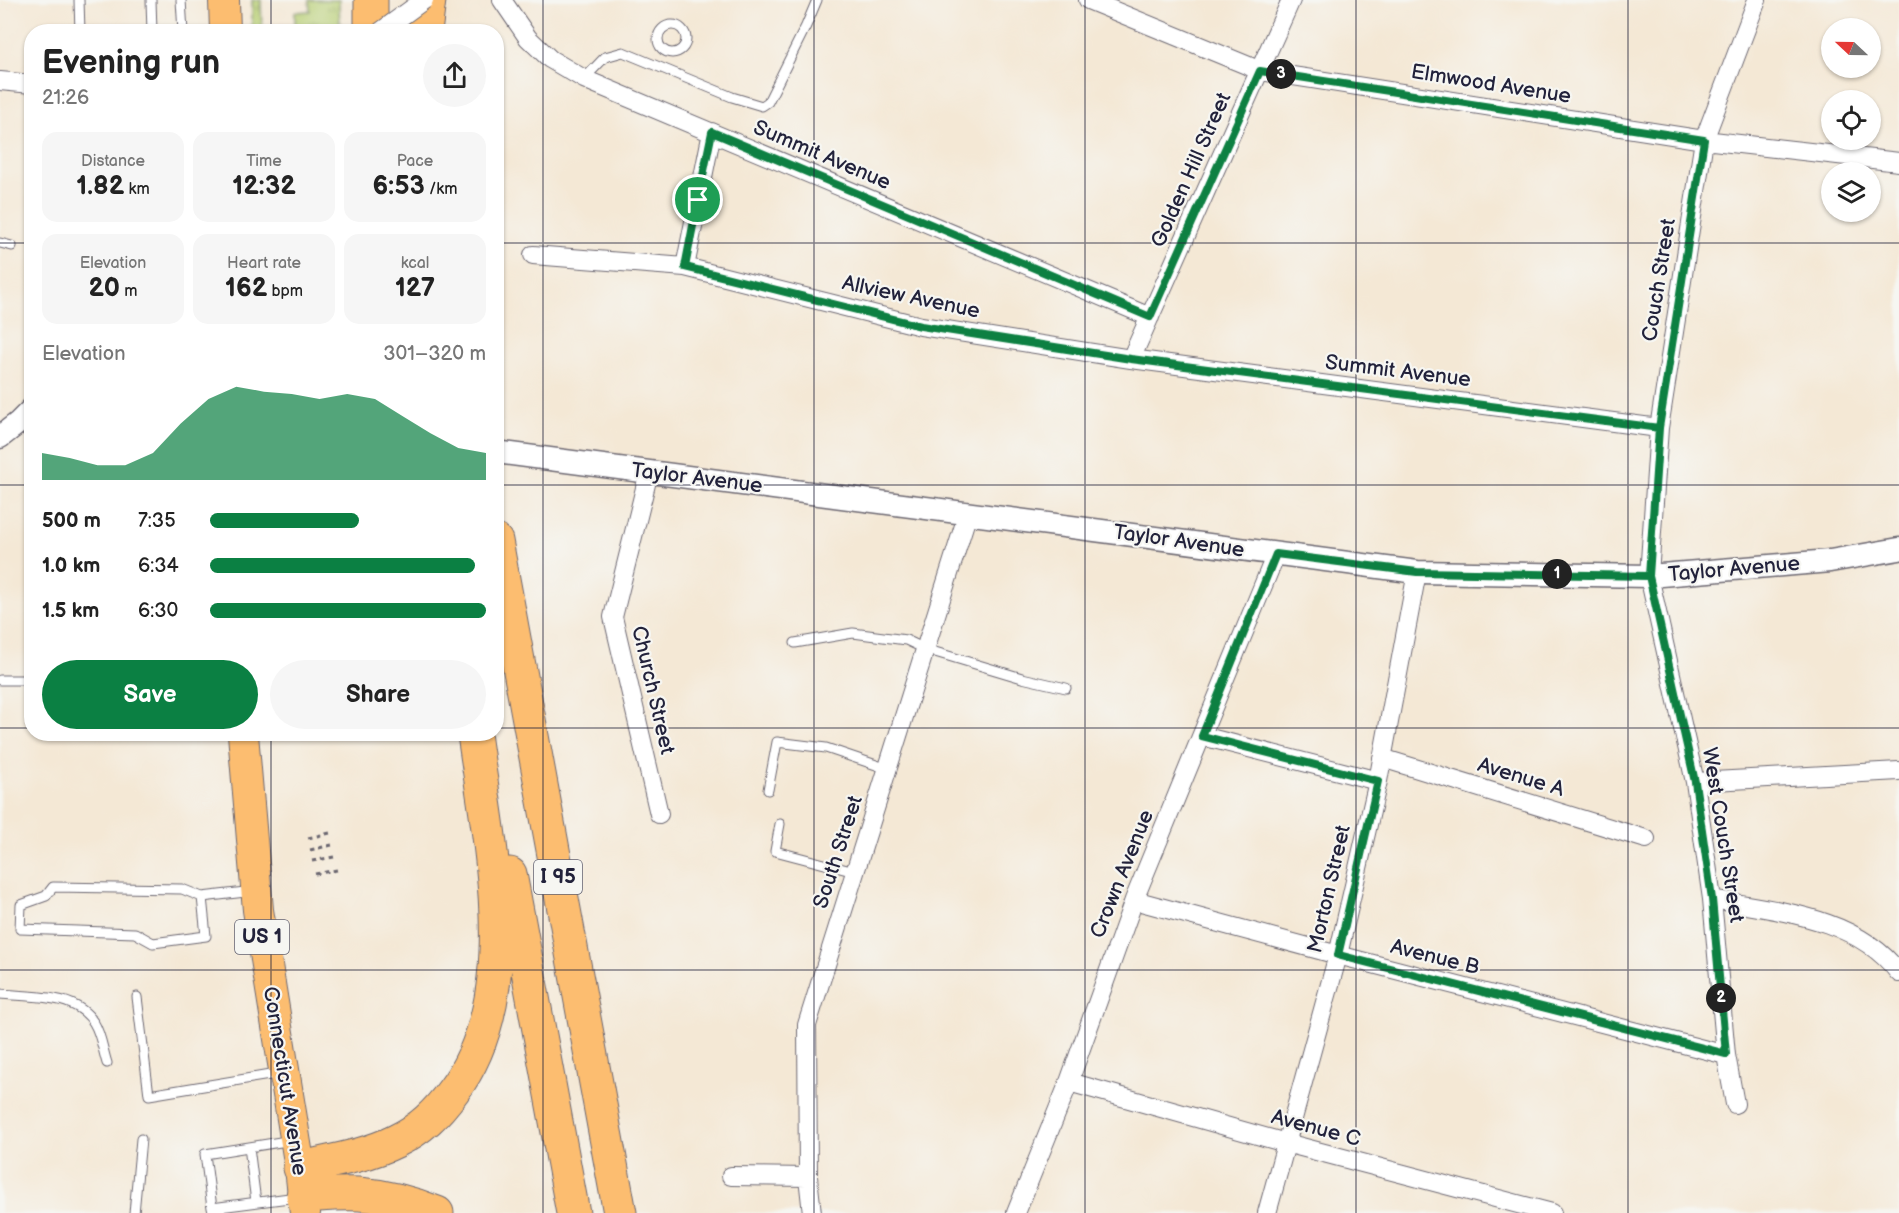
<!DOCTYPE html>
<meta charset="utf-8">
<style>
body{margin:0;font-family:"Balsamiq Sans",sans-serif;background:#f6f6f6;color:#222;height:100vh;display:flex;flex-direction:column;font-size:22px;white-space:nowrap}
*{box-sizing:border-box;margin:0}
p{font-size:20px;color:#767676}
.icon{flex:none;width:33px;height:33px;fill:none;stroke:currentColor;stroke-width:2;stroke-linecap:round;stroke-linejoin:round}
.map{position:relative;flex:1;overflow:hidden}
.details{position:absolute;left:24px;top:24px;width:480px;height:717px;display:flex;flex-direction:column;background:#fff;border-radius:24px;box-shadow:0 2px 4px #0004}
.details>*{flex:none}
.needle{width:39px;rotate:292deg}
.controls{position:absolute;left:1821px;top:18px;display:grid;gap:12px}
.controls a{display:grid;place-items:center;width:60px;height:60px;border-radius:50%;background:#fff;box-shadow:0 2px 4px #0004;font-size:30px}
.pin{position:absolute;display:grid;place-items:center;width:51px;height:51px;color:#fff;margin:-26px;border:3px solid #fff;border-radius:50%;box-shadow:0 2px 6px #0007}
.km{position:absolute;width:30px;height:30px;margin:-15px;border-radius:50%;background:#222;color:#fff;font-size:16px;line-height:30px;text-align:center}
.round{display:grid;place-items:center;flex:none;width:63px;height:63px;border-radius:32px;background:#f6f6f6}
.overview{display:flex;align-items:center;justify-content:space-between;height:102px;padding:0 18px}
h1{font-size:33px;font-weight:800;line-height:45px}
.metrics{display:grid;grid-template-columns:repeat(3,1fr);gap:9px;height:102px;padding:6px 18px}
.metrics div{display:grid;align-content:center;border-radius:15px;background:#f6f6f6;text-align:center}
.metrics b{font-size:26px;font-weight:800}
.metrics small{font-size:16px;font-weight:400}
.metrics p{font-size:16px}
.chart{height:168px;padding:12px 18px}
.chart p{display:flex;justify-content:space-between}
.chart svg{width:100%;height:108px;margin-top:6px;fill:#0b8043;opacity:.7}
.primary-button{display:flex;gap:12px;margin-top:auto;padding:12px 18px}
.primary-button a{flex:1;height:69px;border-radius:36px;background:#0b8043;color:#fff;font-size:24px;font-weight:800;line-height:69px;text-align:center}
.primary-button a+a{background:#f6f6f6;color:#222}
ul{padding:0 18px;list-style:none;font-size:20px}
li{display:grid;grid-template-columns:96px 72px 1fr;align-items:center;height:45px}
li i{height:15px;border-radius:8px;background:#0b8043}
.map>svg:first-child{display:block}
.grass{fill:url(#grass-tufts);stroke:#6c7857;stroke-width:1.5}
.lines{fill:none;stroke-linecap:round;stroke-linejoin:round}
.service-casing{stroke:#6c6771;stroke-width:11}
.minor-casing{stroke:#6c6771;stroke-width:20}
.tertiary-casing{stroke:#6c6771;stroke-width:25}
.primary-casing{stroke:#6c6771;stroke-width:32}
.motorway-casing{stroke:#6c6771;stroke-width:35}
.path{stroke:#6c6771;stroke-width:3;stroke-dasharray:4.5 4.5;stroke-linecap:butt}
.service{stroke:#fff;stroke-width:9}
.minor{stroke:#fff;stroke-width:18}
.tertiary{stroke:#fff;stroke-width:22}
.primary{stroke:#fcbd6f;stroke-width:30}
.motorway{stroke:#fcbd6f;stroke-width:33}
.minor-bridge-casing{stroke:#6c6771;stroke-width:20;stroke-linecap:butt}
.minor-bridge{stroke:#fff;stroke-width:18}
.route-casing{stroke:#fff;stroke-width:12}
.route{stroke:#0b8043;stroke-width:8}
.grid{fill:none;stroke:#22223b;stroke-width:1.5;stroke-opacity:0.55}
.labels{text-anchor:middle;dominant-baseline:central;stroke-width:4.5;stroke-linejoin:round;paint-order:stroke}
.shield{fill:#f6f6f2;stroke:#626272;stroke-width:1.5}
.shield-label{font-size:20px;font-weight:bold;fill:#22223b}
.street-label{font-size:21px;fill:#22223b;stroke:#f6f6f2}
</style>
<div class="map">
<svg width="1899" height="1213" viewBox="0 0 1899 1213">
<defs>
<pattern id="grass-tufts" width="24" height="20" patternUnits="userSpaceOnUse" patternTransform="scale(1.5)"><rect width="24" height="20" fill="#b7ce73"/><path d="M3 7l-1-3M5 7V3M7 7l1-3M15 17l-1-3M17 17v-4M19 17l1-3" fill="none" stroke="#9db164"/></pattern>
</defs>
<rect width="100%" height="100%" fill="#f6f6f2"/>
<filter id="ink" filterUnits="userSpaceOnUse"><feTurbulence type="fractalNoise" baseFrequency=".0167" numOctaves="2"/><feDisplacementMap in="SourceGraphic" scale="12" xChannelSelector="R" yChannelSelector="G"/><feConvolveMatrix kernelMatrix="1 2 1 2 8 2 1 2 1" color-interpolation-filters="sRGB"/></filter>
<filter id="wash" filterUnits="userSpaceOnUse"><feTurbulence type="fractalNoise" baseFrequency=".008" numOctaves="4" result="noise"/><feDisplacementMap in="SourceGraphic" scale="24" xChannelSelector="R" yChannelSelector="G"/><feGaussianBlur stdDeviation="1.35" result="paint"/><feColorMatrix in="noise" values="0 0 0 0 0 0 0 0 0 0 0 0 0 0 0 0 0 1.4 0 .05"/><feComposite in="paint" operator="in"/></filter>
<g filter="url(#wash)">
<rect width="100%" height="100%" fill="#f4e8d5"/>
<!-- grass -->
<path class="grass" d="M252,0h9l1,31h33v-19l15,-1 -1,-11h30l1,31h-88z"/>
</g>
<g filter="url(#ink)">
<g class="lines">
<!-- service casing -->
<g class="service-casing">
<path id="service" d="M79,0l1,32
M151,0l1,32
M181,0l2,32
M658 39a14 14 0 1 1 28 0a14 14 0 1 1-28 0Z
M584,79l21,-22 18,-5 109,45 30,9 6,-4 38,-76 11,-26
M0,243l12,3
M795,643l58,-10 53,7 19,9 97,29 44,10
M0,680h32
M768,790l9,-48 49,6 62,21
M780,824l-5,27 80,21
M202,897l4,39 -53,7 -18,-10 -115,-4 1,-24 25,-9 7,-9 129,2 20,8 52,-6
M0,994c31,3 76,-1 94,29 7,11 9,28 13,40
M137,997l12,98 133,-22
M293,1140l-88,14 7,54 85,-11
M249,1147l7,55
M134,1213l7,-74"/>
</g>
<!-- minor casing -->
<g class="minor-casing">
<path id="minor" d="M502,0l26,38 22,21 34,20 566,238
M1088,0l173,71 443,69 195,22
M0,81l32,3
M533,255l152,12 236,59 210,33 528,69
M685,267l27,-135
M1131,359l160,-359
M649,472l-36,145 46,197
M1202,736l176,45
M1382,758l264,81
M1695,782l204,-11
M1712,899c64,12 144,17 187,74
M1134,900l204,55 388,100
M1069,1082l217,61 266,70
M1735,1104l-9,-49 -14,-156 -17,-117 -46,-206 10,-148 45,-288 53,-140
M731,1176l77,1
M812,1213l-4,-36 -1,-152 161,-512
M1016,1213l53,-131 65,-182 142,-346
M1267,1213l71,-258 40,-174 39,-209"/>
</g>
<!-- tertiary casing -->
<g class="tertiary-casing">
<path id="tertiary" d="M0,437l18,-14 14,-14
M496,452l921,120 232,4 181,-15 69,-12"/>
</g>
<!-- primary casing -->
<g class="primary-casing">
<path id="primary" d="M224,0l1,32
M243,734l15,176 42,258 5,45"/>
</g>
<!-- motorway casing -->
<g class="motorway-casing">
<path id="motorway" d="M371,0v32
M425,32l4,-32
M496,541l124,672
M510,874l63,339
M300,1168c32,-7 66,-12 96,-27 25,-12 41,-28 57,-50 72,-95 36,-248 21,-357
M303,1196c18,-1 38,-3 56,-2 27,2 53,9 78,19"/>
</g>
<!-- path -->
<path class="path" d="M308,838l22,-5
M310,850l22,-5
M312,861l22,-4
M315,874l22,-4"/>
<!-- service -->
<use href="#service" class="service"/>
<!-- minor -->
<use href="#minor" class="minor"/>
<!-- tertiary -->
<use href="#tertiary" class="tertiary"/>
<!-- primary -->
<use href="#primary" class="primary"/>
<!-- motorway -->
<use href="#motorway" class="motorway"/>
<!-- minor-bridge casing -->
<g class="minor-bridge-casing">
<path id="minor-bridge" d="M380,32l44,-32"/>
</g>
<!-- minor-bridge -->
<use href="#minor-bridge" class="minor-bridge"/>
</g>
</g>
<g class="lines" filter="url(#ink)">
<!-- route casing -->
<g class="route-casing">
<path id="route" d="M698,200l-13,67 236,59 210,33 528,69 -10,148 -232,-4 -141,-18 -74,182 176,45 -40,174 388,99 -14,-155 -17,-117 -46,-206 10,-148 45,-288 -444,-69 -110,246 -438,-185 -14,68"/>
</g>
<!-- route -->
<use href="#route" class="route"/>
</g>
<!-- grid -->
<path class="grid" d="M271,0v32M543,0v1213M814,0v1213M1085,0v1213M1356,0v1213M1628,0v1213M0,243h32M496,243h1403M0,485h32M496,485h1403M0,728h32M496,728h1403M271,734v479M0,970h1899"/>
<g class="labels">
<!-- shield labels -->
<g class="shield">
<rect x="534" y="860" width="48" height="34" rx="4.5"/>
<rect x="235" y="920" width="54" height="34" rx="4.5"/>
</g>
<g class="shield-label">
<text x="558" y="877">I 95</text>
<text x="262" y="937">US 1</text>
</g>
<!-- street labels -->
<g class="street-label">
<text transform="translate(1491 84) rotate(9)">Elmwood Avenue</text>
<text transform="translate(822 155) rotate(23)">Summit Avenue</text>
<text transform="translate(1191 170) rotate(-66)">Golden Hill Street</text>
<text transform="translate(1659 280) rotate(-81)">Couch Street</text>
<text transform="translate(911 297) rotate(12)">Allview Avenue</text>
<text transform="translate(1398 371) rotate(7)">Summit Avenue</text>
<text transform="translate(697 478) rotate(7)">Taylor Avenue</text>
<text transform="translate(1179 541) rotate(8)">Taylor Avenue</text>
<text transform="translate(1734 569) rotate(-5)">Taylor Avenue</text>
<text transform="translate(653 690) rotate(77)">Church Street</text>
<text transform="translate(1521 777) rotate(17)">Avenue A</text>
<text transform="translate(1723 835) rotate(81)">West Couch Street</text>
<text transform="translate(838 852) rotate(-72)">South Street</text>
<text transform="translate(1122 874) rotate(-68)">Crown Avenue</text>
<text transform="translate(1329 889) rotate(-77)">Morton Street</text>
<text transform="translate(1435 957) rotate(14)">Avenue B</text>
<text transform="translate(285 1081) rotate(81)">Connecticut Avenue</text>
<text transform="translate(1316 1128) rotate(15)">Avenue C</text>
</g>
</g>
</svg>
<div class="controls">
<a><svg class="needle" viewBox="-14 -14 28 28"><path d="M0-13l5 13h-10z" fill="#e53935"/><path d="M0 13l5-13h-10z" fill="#767676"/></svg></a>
<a><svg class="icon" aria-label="locate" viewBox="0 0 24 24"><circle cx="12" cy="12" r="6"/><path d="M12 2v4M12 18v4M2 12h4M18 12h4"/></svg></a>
<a><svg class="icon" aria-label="layers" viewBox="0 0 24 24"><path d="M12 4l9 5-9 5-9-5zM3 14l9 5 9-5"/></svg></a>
</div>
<div class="pin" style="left:698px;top:200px;background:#1e9e55"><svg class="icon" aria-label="arrive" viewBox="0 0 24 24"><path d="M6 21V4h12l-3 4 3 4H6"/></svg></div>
<b class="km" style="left:1557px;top:574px">1</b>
<b class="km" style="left:1721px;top:998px">2</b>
<b class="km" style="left:1281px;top:74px">3</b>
<section class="details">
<div class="overview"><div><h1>Evening run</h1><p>21:26</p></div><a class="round"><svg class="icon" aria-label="share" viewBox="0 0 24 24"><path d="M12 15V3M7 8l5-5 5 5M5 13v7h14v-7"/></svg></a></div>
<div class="metrics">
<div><p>Distance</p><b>1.82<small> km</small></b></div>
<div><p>Time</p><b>12:32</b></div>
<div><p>Pace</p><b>6:53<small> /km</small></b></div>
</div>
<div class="metrics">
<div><p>Elevation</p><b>20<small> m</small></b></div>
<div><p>Heart rate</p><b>162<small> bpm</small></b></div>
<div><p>kcal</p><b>127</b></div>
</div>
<div class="chart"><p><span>Elevation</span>301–320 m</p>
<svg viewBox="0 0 160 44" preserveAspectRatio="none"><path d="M0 44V33L10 35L20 38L30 38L40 33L50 21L60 11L70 6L80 8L90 9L100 11L110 9L120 11L130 18L140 25L150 31L160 33V44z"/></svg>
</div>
<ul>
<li><b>500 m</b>7:35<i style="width:54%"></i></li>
<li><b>1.0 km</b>6:34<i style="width:96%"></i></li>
<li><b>1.5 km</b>6:30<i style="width:100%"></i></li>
</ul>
<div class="primary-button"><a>Save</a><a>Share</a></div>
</section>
</div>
